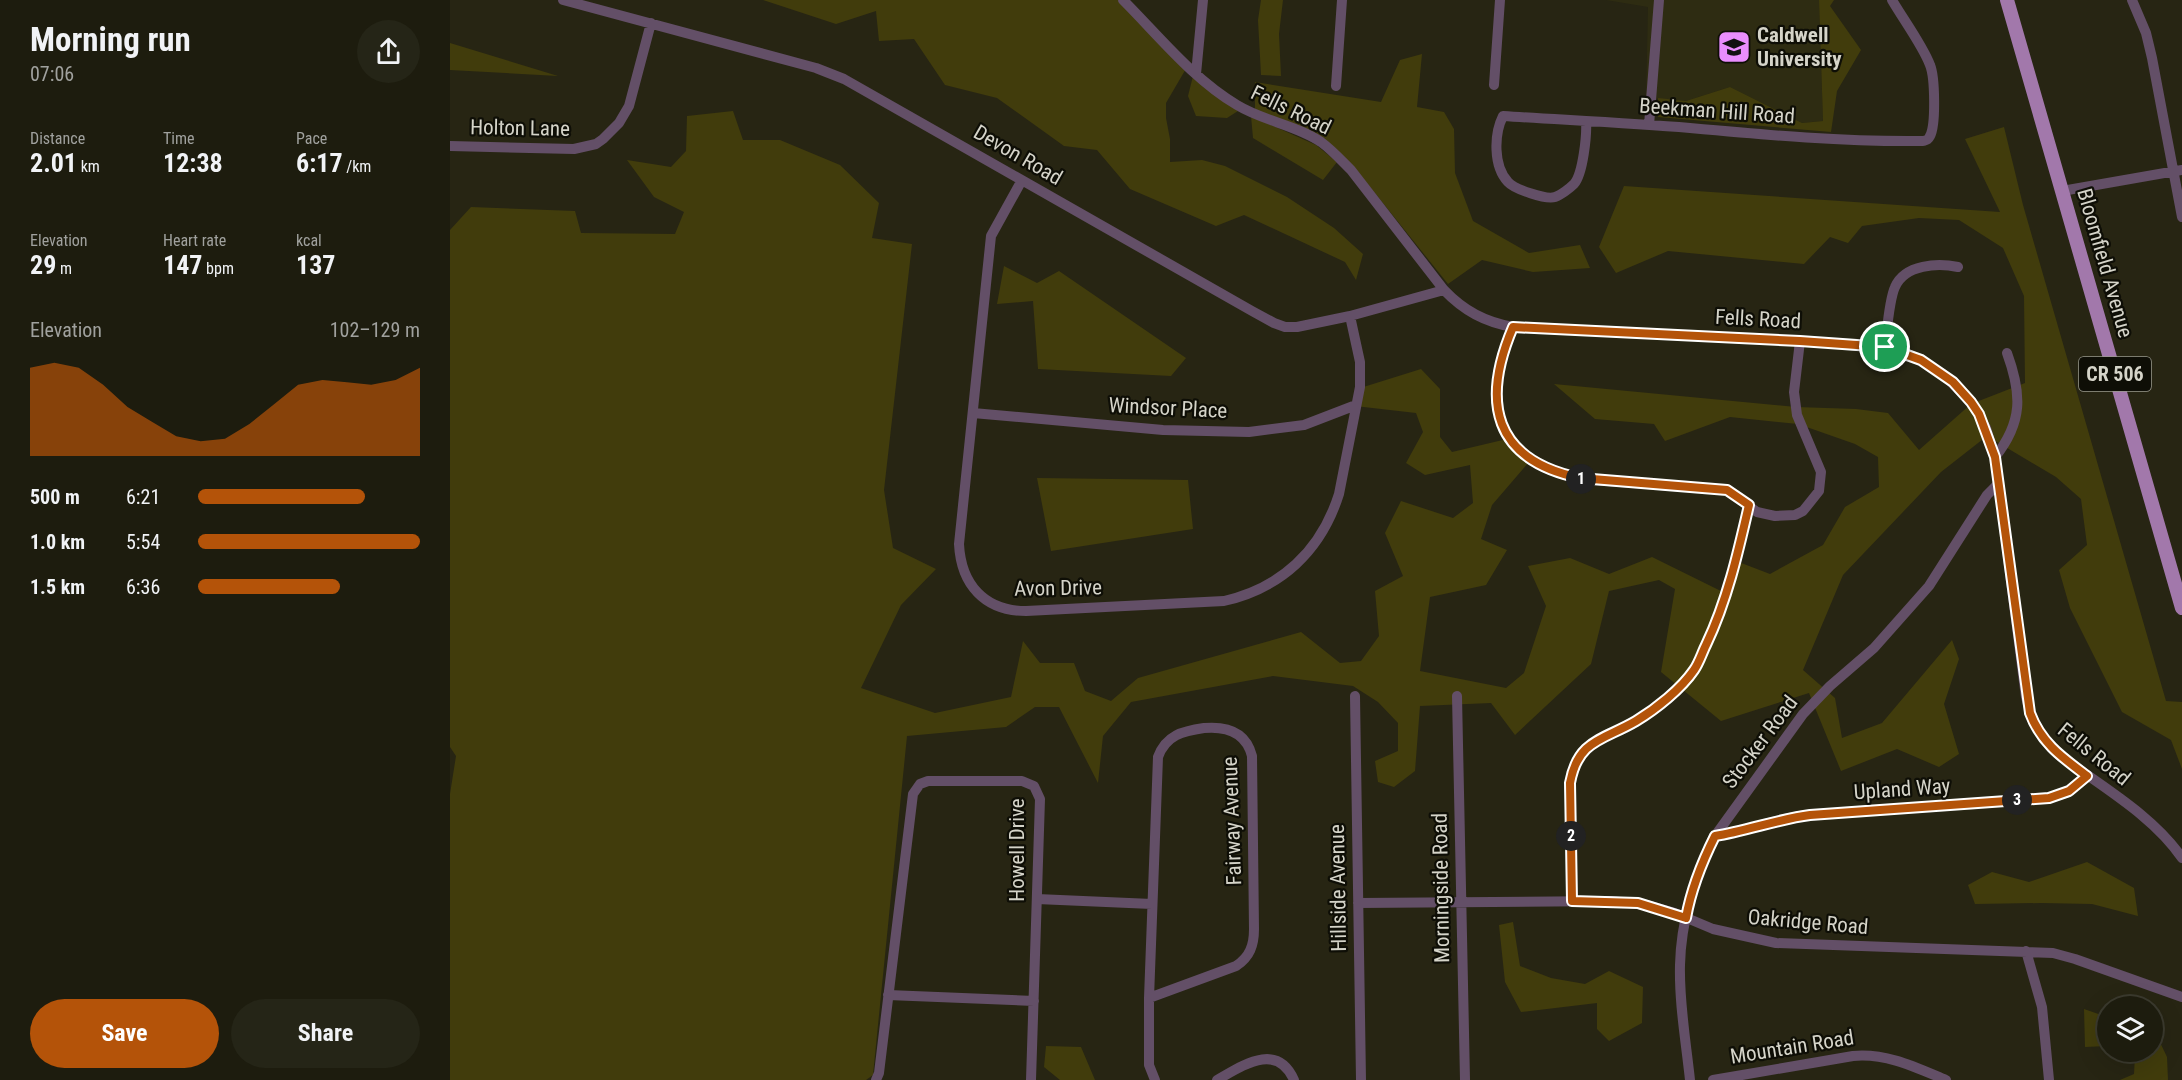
<!DOCTYPE html>
<meta charset="utf-8">
<style>
body{margin:0;font-family:"Roboto Condensed",sans-serif;background:#252517;color:#f1f3f6;height:100vh;display:flex;flex-direction:column;font-size:22px;white-space:nowrap}
*{box-sizing:border-box;margin:0}
p{font-size:20px;color:#a0a19e}
.icon{flex:none;width:33px;height:33px;fill:none;stroke:currentColor;stroke-width:2;stroke-linecap:round;stroke-linejoin:round}
.map{position:relative;flex:1;overflow:hidden}
.side{display:flex;flex-direction:column;background:#1d1c0e;width:450px}
.side>*{flex:none}
.fabs{position:absolute;left:1647px;top:996px;display:grid;gap:12px}
.fabs a{display:grid;place-items:center;width:66px;height:66px;border-radius:50%;background:#1d1c0e;box-shadow:0 6px 24px #0002,0 0 0 2px #3b3a2e;font-size:30px}
.pin{position:absolute;display:grid;place-items:center;width:51px;height:51px;color:#fff;margin:-26px;border:3px solid #fff;border-radius:50%;box-shadow:0 2px 6px #0007}
.km{position:absolute;width:30px;height:30px;margin:-15px;border-radius:50%;background:#222;color:#fff;font-size:16px;line-height:30px;text-align:center}
.round{display:grid;place-items:center;flex:none;width:63px;height:63px;border-radius:32px;background:#252517}
.head{display:flex;align-items:center;justify-content:space-between;height:102px;padding:0 30px}
h1{font-size:33px;font-weight:700;line-height:45px}
.figures{display:grid;grid-template-columns:repeat(3,1fr);gap:9px;height:102px;padding:6px 30px}
.figures div{display:grid;align-content:center}
.figures b{font-size:26px;font-weight:700}
.figures small{font-size:16px;font-weight:400}
.figures p{font-size:16px}
.chart{height:168px;padding:12px 30px}
.chart p{display:flex;justify-content:space-between}
.chart svg{width:100%;height:108px;margin-top:6px;fill:#b45309;opacity:.7}
.cta{display:flex;gap:12px;margin-top:auto;padding:12px 30px}
.cta a{flex:1;height:69px;border-radius:36px;background:#b45309;color:#fff;font-size:24px;font-weight:700;line-height:69px;text-align:center}
.cta a+a{background:#252517;color:#f1f3f6}
ul{padding:0 30px;list-style:none;font-size:20px}
li{display:grid;grid-template-columns:96px 72px 1fr;align-items:center;height:45px}
li i{height:15px;border-radius:8px;background:#b45309}
main{display:flex;flex:1;min-height:0}
.map>svg:first-child{display:block}
.built{fill:#2e2c12}
.green{fill:#413c0c}
.lines{fill:none;stroke-linecap:round;stroke-linejoin:round}
.minor{stroke:#634f67;stroke-width:10}
.major{stroke:#a278ab;stroke-width:14}
.route-casing{stroke:#fff;stroke-width:12}
.route{stroke:#b45309;stroke-width:8}
.labels{text-anchor:middle;dominant-baseline:central;stroke-width:4.5;stroke-linejoin:round;paint-order:stroke}
.shield{fill:#0e0e06;stroke:#99998e;stroke-width:1.5}
.shield-label{font-size:20px;font-weight:bold;fill:#d5d4c9}
.poi-label{font-size:21px;font-weight:bold;fill:#d5d4c9;stroke:#0e0e06;text-anchor:start}
.street-label{font-size:21px;fill:#d5d4c9;stroke:#0e0e06}
</style>
<main>
<section class="side">
<div class="head"><div><h1>Morning run</h1><p>07:06</p></div><a class="round"><svg class="icon" aria-label="share" viewBox="0 0 24 24"><path d="M12 15V3M7 8l5-5 5 5M5 13v7h14v-7"/></svg></a></div>
<div class="figures">
<div><p>Distance</p><b>2.01<small> km</small></b></div>
<div><p>Time</p><b>12:38</b></div>
<div><p>Pace</p><b>6:17<small> /km</small></b></div>
</div>
<div class="figures">
<div><p>Elevation</p><b>29<small> m</small></b></div>
<div><p>Heart rate</p><b>147<small> bpm</small></b></div>
<div><p>kcal</p><b>137</b></div>
</div>
<div class="chart"><p><span>Elevation</span>102–129 m</p>
<svg viewBox="0 0 160 44" preserveAspectRatio="none"><path d="M0 44V8L10 6L20 8L30 15L40 24L50 30L60 36L70 38L80 37L90 31L100 23L110 15L120 13L130 14L140 15L150 13L160 8V44z"/></svg>
</div>
<ul>
<li><b>500 m</b>6:21<i style="width:75%"></i></li>
<li><b>1.0 km</b>5:54<i style="width:100%"></i></li>
<li><b>1.5 km</b>6:36<i style="width:64%"></i></li>
</ul>
<div class="cta"><a>Save</a><a>Share</a></div>
</section>
<div class="map">
<svg width="1732" height="1080" viewBox="0 0 1732 1080">
<rect width="100%" height="100%" fill="#272513"/>
<!-- built -->
<path class="built" d="M1156,0h213l4,121 -21,2 -72,-36 -44,14 -40,-3 2,-91z"/>
<!-- green -->
<path class="green" d="M313,0h358l66,67 -21,36v15l4,21v23l32,-2 23,6 62,31 47,31 29,26 -7,26 -11,-18 -101,-47 -28,11 -86,-37 -33,-39 -33,-4 -67,-48 -52,-13 -31,-46 -35,2 -3,-30 -40,13z
M811,0h22l-4,34 2,42 -20,-1 -3,-55z
M1369,0h15l-4,6 31,44 -24,41 -6,41 -173,-15v-19l28,3 44,-14 72,36 21,-2z
M0,43l108,33 -108,-6z
M972,54l-5,53 27,5 10,17 1,44 18,48 56,32 51,-8 10,23 -57,4 -51,-12 -34,24 -94,-117 -34,-30 -65,-26v-29l126,20 19,-42z
M743,76l45,35 -11,7 -31,-2 -8,-20z
M283,111l10,29h37l60,25 39,38 -7,35 40,6 -28,246 9,58 43,21 -35,36 -40,83 74,25 76,-16 12,-56 17,22h34l11,28 26,10 27,-23 163,-46 39,31 21,-2 18,-25 -4,-45 28,-15 -18,-43 16,-32 52,17 20,-15 -3,-38 -45,10 -19,-12 17,-31 -7,-19 -61,-7 2,-17 64,-20 19,20v48l12,15 55,-13 22,23 -37,43 -11,34 26,11 -21,35 -56,12 -10,74 86,17 18,-15 22,-67 -18,-40 42,-8 39,16 43,-17 75,37 9,-33 34,13 53,-29 22,-38 34,-20 -1,-30 -23,-13 -57,-20 -68,-7 -65,24 -11,-17 -59,-5 -41,-35 242,23 60,2 32,4 31,37 52,-46 54,-21 -1,-87 -21,-48 -44,-28 -40,-2 -57,8 -14,17 -18,-6 -26,27 -136,-13 -52,22 -17,-26 25,-61 376,26 -35,-73 39,-12 19,78 143,496 16,1v67l-11,-29 -49,-28 -52,-104 -11,-38 28,-25 -6,-46 -25,-22 -69,-41 -46,36 -98,103 -40,95 32,28 7,40 40,-15 70,-83 7,19 -15,45 15,50 -20,13 -42,-18 -56,22 -32,-78 -88,28 -60,-49 14,-83 -16,-9 -50,11 -18,73 -76,71 -24,-32 -71,3 -5,65 -21,16 -16,-5 -3,-21 23,-10v-28l-20,-21 -25,-16 -80,-10 -142,26 -28,34 -5,47 -39,-76h-24l-29,20 -99,9 -34,339 -7,5h-416v-286l6,-38 -6,-9v-517l21,-23 104,4 6,22 94,1 9,-22 -30,-15 -27,-37 44,7 15,-16 1,-35z
M801,116l65,29 21,17 -14,18 -70,-42z
M554,266l33,17 22,-12 127,87 -15,18 -133,-7 -5,-68 -36,3z
M587,478l151,2 5,49 -142,22z
M1637,862l47,26 4,28 -46,-12 -50,-1 -67,1 -7,-19 24,-13 37,10z
M1063,922l7,44 31,12 34,6 24,-13 34,16 -1,36 -33,18 -12,-12v-26l-76,9 -16,-30 -6,-57z
M1634,1009l23,8v29l-22,1z
M1703,1033l3,1 11,23 1,23h-48l14,-6 1,-19 -3,-3h20z
M596,1046l35,1 14,33h-35l-16,-13z"/>
<g class="lines">
<!-- minor -->
<path class="minor" d="M113,0l253,68 28,11 408,232 22,12 11,4h12l53,-11 94,-26
M673,0c36,36 70,79 114,105 26,16 59,20 84,37 11,8 20,18 30,28l93,120c20,21 41,32 69,37l287,14 85,6 25,8 33,19 28,28 15,26 9,29 31,240c5,23 14,41 32,57 41,31 95,61 124,104
M1682,0l14,33 6,25 30,159
M746,74l7,-74
M1044,85l6,-85
M886,86l6,-86
M1136,121c1,14 -3,53 -12,63 -4,4 -13,11 -19,13 -9,3 -41,-8 -47,-15 -15,-16 -14,-48 -5,-66 62,4 124,7 187,12 77,7 155,14 233,13 4,-1 5,-1 7,-5 6,-11 5,-59 0,-71 -7,-19 -27,-46 -38,-65
M1199,125l10,-125
M0,146l124,3 22,-5 7,-5 16,-16 10,-17 22,-83
M572,180l-31,56 -32,308c2,40 25,67 67,67l198,-10c57,-13 97,-50 115,-107l21,-107v-25l-10,-46
M1612,191l120,-21
M1063,327c-32,75 -19,133 67,152l147,11 30,22 18,4 20,-1 8,-4 16,-20 2,-19 -24,-57 -3,-23 6,-51
M1435,347c2,-16 4,-47 10,-60 10,-23 43,-24 63,-20
M523,413l190,17 86,2 55,-7 52,-20
M1545,457c28,-35 27,-63 12,-104
M905,696l6,384
M1007,696l8,384
M1265,836c31,-5 60,-17 92,-21l242,-17 17,-5 21,-17
M587,899l115,5
M1122,901l-2,-118c8,-46 38,-44 70,-64 19,-12 41,-31 54,-49 5,-7 8,-17 12,-25 21,-44 32,-92 43,-140
M908,903l253,-2 36,4 28,8 38,16 63,14 277,10 22,6 107,38
M1576,951l16,56 7,73
M438,995l146,6
M699,998l87,-32c14,-9 18,-21 18,-37l-2,-173c-6,-24 -25,-30 -48,-28 -21,3 -38,7 -46,29l-9,241v67l6,15
M426,1080l3,-7 34,-279 7,-10 8,-3h94l12,5 6,13 -9,281
M767,1080c25,-14 60,-39 77,0
M1240,1080c-4,-38 -11,-77 -10,-115 1,-45 15,-89 35,-129l88,-122 27,-28 44,-38 55,-62 58,-91 12,-12
M1263,1080l140,-24c34,-3 62,11 93,24"/>
<!-- major -->
<path class="major" d="M1557,0l175,608"/>
</g>
<g class="lines">
<!-- route casing -->
<g class="route-casing">
<path id="route" d="M1063,327l287,14 85,6 36,13 32,22 18,20 8,12 16,43 35,256c11,30 33,45 57,63l-18,15 -20,7 -239,17c-32,4 -63,16 -95,21 -13,26 -24,54 -29,82l-48,-15 -66,-2 -2,-118c8,-44 34,-43 66,-62 20,-12 45,-32 58,-51 5,-7 8,-17 12,-25 21,-44 32,-92 43,-140l-22,-15 -147,-12c-87,-18 -99,-76 -67,-151z"/>
</g>
<!-- route -->
<use href="#route" class="route"/>
</g>
<!-- icons -->
<defs>
<g id="university-square" transform="scale(1.725)"><rect x="-9" y="-9" width="18" height="18" rx="4" fill="#e98dfd" stroke="#0e0e06"/><path d="M0-5L7-2L0 1L-7-2ZM-4 1L0 2.5L4 1V4Q0 6-4 4Z" fill="#111"/></g>
</defs>
<g fill-rule="evenodd">
<use href="#university-square" x="1284" y="47"/>
</g>
<g class="labels">
<!-- shield labels -->
<rect class="shield" x="1629" y="357" width="72" height="34" rx="4.5"/>
<g class="shield-label">
<text x="1665" y="374">CR 506</text>
</g>
<!-- poi labels -->
<g class="poi-label">
<text x="1307" y="35">Caldwell<tspan x="1307" dy="24">University</tspan></text>
</g>
<!-- street labels -->
<g class="street-label">
<text transform="translate(841 110) rotate(26)">Fells Road</text>
<text transform="translate(1267 111) rotate(4)">Beekman Hill Road</text>
<text transform="translate(70 128) rotate(1)">Holton Lane</text>
<text transform="translate(568 155) rotate(30)">Devon Road</text>
<text transform="translate(1655 263) rotate(74)">Bloomfield Avenue</text>
<text transform="translate(1308 319) rotate(3)">Fells Road</text>
<text transform="translate(718 408) rotate(3)">Windsor Place</text>
<text transform="translate(608 588) rotate(-1)">Avon Drive</text>
<text transform="translate(1310 742) rotate(-53)">Stocker Road</text>
<text transform="translate(1644 754) rotate(39)">Fells Road</text>
<text transform="translate(1452 789) rotate(-4)">Upland Way</text>
<text transform="translate(782 821) rotate(-92)">Fairway Avenue</text>
<text transform="translate(567 850) rotate(-90)">Howell Drive</text>
<text transform="translate(888 888) rotate(-91)">Hillside Avenue</text>
<text transform="translate(991 888) rotate(-91)">Morningside Road</text>
<text transform="translate(1358 922) rotate(5)">Oakridge Road</text>
<text transform="translate(1342 1047) rotate(-9)">Mountain Road</text>
</g>
</g>
</svg>
<div class="fabs">
<a><svg class="icon" aria-label="layers" viewBox="0 0 24 24"><path d="M12 4l9 5-9 5-9-5zM3 14l9 5 9-5"/></svg></a>
</div>
<div class="pin" style="left:1435px;top:347px;background:#1e9e55"><svg class="icon" aria-label="arrive" viewBox="0 0 24 24"><path d="M6 21V4h12l-3 4 3 4H6"/></svg></div>
<b class="km" style="left:1131px;top:479px">1</b>
<b class="km" style="left:1121px;top:836px">2</b>
<b class="km" style="left:1567px;top:800px">3</b>
</div>
</main>
